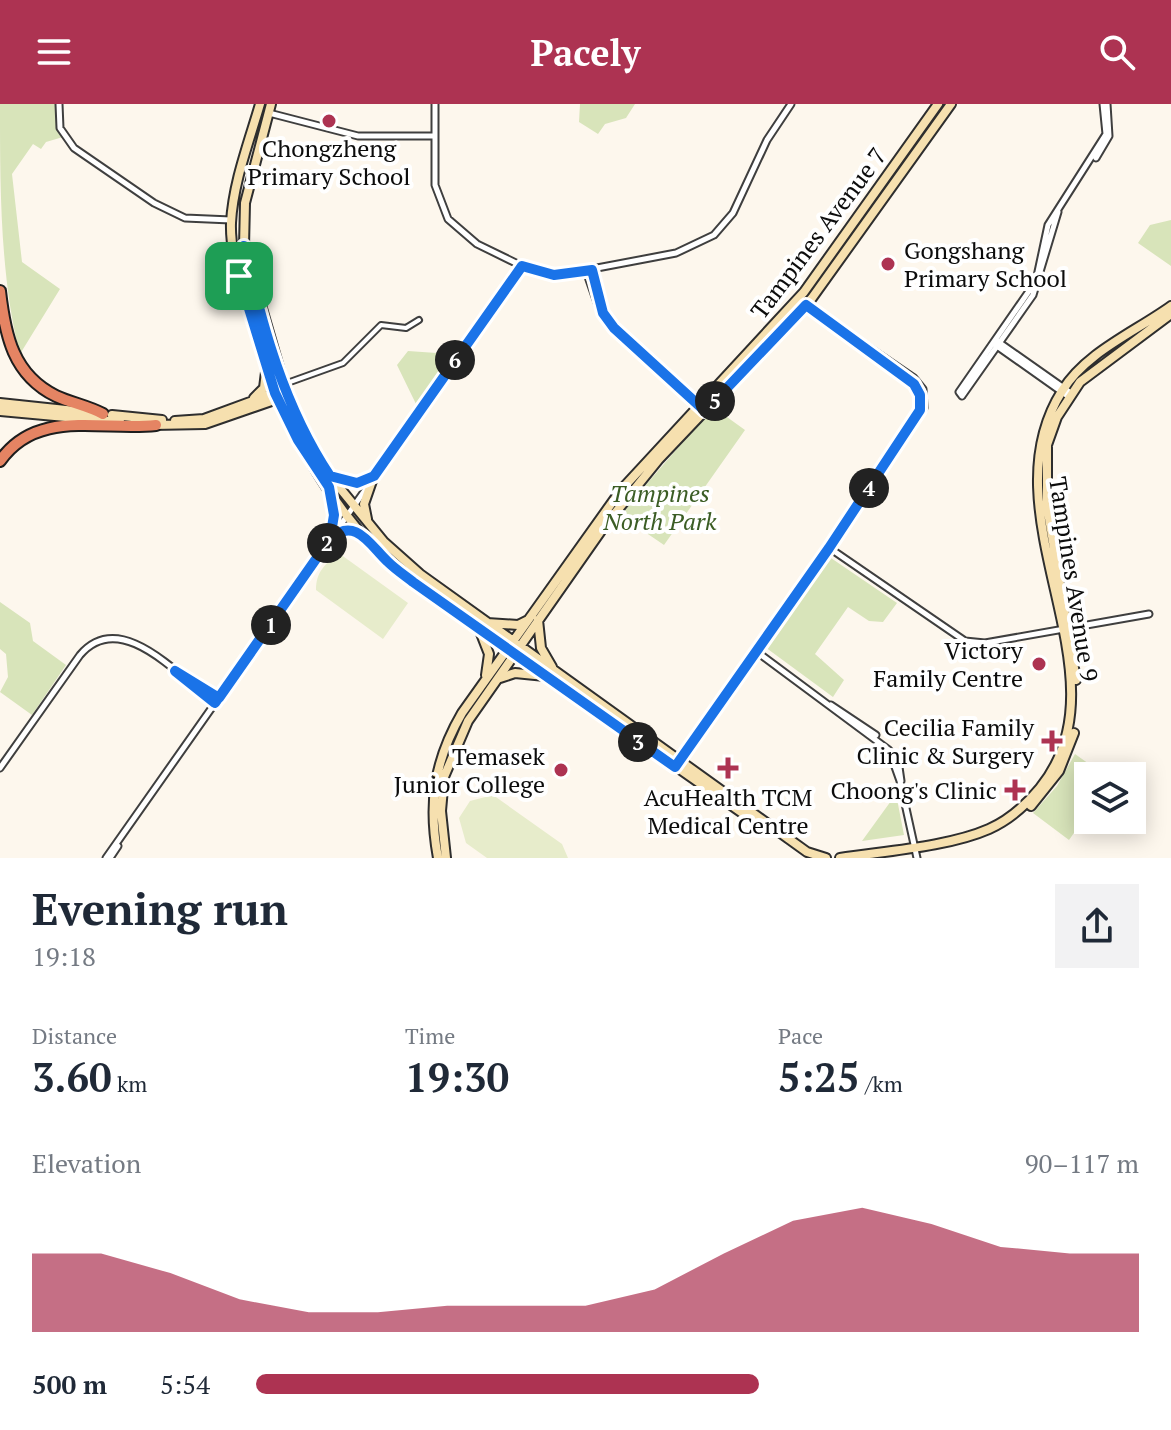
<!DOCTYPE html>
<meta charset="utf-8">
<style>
body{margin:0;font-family:"PT Serif",serif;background:#f2f2f3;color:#1f2937;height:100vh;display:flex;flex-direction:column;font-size:30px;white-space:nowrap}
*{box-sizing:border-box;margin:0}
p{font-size:26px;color:#747a83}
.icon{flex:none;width:44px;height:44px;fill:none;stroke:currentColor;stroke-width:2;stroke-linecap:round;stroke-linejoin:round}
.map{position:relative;height:754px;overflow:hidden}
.details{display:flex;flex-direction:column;background:#fff;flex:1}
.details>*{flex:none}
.fabs{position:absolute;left:1074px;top:658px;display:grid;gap:16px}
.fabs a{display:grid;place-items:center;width:72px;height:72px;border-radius:0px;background:#fff;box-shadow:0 4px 20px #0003;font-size:40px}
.pin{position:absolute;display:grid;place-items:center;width:68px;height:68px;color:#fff;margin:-34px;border-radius:16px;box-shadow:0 4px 12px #0006}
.km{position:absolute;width:40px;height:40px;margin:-20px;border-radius:50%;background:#222;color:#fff;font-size:22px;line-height:40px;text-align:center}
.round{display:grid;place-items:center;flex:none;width:84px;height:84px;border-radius:0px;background:#f2f2f3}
.summary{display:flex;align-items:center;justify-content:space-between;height:136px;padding:0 32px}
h1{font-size:44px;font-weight:700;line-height:60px}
.stats{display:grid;grid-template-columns:repeat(3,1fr);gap:12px;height:136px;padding:8px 32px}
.stats div{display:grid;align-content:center}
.stats b{font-size:40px;font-weight:700}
.stats small{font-size:22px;font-weight:400}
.stats p{font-size:22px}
.chart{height:224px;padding:16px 32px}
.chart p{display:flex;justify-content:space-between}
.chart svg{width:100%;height:144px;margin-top:8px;fill:#ad3352;opacity:.7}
ul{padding:0 32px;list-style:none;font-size:26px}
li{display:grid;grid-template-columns:128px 96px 1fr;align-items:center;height:60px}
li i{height:20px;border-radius:10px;background:#ad3352}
header{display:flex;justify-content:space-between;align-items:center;height:104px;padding:0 32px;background:#ad3352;color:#fff;font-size:36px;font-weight:700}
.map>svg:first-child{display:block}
.green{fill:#d8e4ba}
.pitch{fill:#e7eccb}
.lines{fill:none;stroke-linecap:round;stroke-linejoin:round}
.pedestrian-casing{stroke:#3f3f3f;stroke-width:8}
.minor-casing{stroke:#3f3f3f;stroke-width:9}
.secondary-casing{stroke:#2e2e2e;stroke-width:12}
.motorway-casing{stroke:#1d1d1d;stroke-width:14}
.pedestrian{stroke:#fff;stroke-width:4}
.minor{stroke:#fff;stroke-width:5}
.secondary{stroke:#f6e0af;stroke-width:8}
.motorway{stroke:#e58463;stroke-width:10}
.route-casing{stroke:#fff;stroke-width:16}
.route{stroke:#1a73e8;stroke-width:10}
.poi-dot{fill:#ad3352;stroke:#fff;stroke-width:3}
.labels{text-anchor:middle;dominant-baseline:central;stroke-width:8;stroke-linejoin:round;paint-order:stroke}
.poi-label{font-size:24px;fill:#0c0c0c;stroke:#fff;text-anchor:end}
.street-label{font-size:24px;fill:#0c0c0c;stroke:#fff}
.park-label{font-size:24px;font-style:italic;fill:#3b5d24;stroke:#fff}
</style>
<header><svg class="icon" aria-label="menu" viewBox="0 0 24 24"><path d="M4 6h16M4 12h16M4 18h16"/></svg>Pacely<svg class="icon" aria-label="search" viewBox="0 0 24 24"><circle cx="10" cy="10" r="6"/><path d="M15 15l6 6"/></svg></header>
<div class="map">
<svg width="1171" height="754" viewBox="0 0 1171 754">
<rect width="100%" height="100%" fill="#fdf7ed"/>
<!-- green -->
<path class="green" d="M0,0h58l-1,16 6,17 -17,5 -5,7 -8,-5 -21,30 10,88 38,27 -40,65c-20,-76 -20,-169 -20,-250z
M580,0h55l-9,14 -21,6 -7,10 -19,-12z
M1171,116v46l-33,-23 12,-18z
M408,247l43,3 -35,50 -19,-39z
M713,303l32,23 -81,115 -44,-30z
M828,452l69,47 -14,19 -14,-1 -21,-14 -33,47 29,26 -11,17 -68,-50z
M0,498l30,21 3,18 33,24 -34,50 -32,-23 8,-15 -2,-23 -6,-5z
M1075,650l31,22h-18v37l-19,27 -36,-27 24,-27z
M896,690l8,41 -42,6z"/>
<!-- pitch -->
<path class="pitch" d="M340,450l68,49 -25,36 -67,-49c0,-18 9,-27 24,-36z
M493,691l69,49 6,14h-81l-21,-15 -7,-25 11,-17z"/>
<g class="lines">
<!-- pedestrian casing -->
<g class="pedestrian-casing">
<path id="pedestrian" d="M290,278l53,-19 38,-38 25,3 13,-8"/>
</g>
<!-- minor casing -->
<g class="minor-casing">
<path id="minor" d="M59,0l1,24 14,20 80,55 31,15 46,2
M435,0v81l13,34 29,25 45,22 38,9 116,-22 38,-18 19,-22 34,-73 24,-36
M269,9l89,23h76
M1096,54l13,-22 -2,-32
M592,166l11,43
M586,167l14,40 14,17 87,79
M997,237l74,52
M994,240l75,53
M898,266l19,18 1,27
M962,292l-3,-4 77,-111 12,-56 58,-91 -3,-30
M962,292l71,-101 25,-83
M394,343l35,-47
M373,373l149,-211
M828,443l137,94 20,2 164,-29
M757,548l132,98 11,31 17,77
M176,567l43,27
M831,601l45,30
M680,656l244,-352 -1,-19 -9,-11 -109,-74
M898,656l3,21
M0,664l80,-113c41,-48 99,22 135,48
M106,754l262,-372
M110,754l8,-12"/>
</g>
<!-- secondary casing -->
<g class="secondary-casing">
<path id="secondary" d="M260,0c-11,38 -27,79 -29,119 -1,28 9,57 17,84 28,100 75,202 158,270l362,254
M271,0l-26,99 -1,43 41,142 19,45 26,43 54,66 36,32 387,278 19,6
M254,294l10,-10 2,-16
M0,299l94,10
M0,307l120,11
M112,311l50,5
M175,317l29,-2 76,-28
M153,321l52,-1 78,-27
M331,372l26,7 17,-7
M367,415l-3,-15 9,-26
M333,432l10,-6 19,3
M330,435l4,-24 -3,-20
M538,516l3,28 11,19
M487,519l31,2 10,-5
M480,527l9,23 -3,21
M500,574l15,-5 30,3
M1076,576l-29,-174v-61l10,-28 23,-35 91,-68
M1031,702l28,-35 15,-38
M438,754c-10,-54 -4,-97 24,-145l159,-223 183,-198 134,-188
M446,754l-5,-47 3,-34 24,-56 135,-193 56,-69 153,-161 139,-194
M840,754c45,-7 108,-11 149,-29 20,-9 37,-24 51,-41 92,-113 -57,-272 22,-397 24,-39 73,-59 109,-85"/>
</g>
<!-- motorway casing -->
<g class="motorway-casing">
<path id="motorway" d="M0,187c5,44 13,84 56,105 15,7 32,10 47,18
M0,357c37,-53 101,-30 156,-36"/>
</g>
<!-- pedestrian -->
<use href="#pedestrian" class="pedestrian"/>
<!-- minor -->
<use href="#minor" class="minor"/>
<!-- secondary -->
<use href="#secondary" class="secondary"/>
<!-- motorway -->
<use href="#motorway" class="motorway"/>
</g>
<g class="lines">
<!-- route casing -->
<g class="route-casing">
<path id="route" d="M239,172l36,117 23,47 31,47 5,28 -4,24 -115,164 -40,-32 44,27 111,-159c25,-23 40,6 57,22 8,8 17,14 26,21l262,185 154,-219 91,-138v-15l-6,-11 -108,-79 -101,106 -91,-83 -11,-15 -11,-43 -38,5 -32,-9 -148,210 -17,7 -27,-7c-46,-69 -68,-150 -86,-230l-5,30"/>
</g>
<!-- route -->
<use href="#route" class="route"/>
</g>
<!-- markers -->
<g class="poi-dot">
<circle cx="329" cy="17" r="8"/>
<circle cx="888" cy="160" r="8"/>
<circle cx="1039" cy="560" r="8"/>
<path d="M1048 625h8v8h8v8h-8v8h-8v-8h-8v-8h8z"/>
<path d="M724 652h8v8h8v8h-8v8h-8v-8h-8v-8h8z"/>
<circle cx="561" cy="666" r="8"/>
<path d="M1011 674h8v8h8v8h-8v8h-8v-8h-8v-8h8z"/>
</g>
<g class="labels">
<!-- poi labels -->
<g class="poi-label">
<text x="329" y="44" text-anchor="middle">Chongzheng<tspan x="329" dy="28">Primary School</tspan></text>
<text x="904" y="146" text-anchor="start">Gongshang<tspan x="904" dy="28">Primary School</tspan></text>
<text x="1023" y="546">Victory<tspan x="1023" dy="28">Family Centre</tspan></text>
<text x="1034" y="623">Cecilia Family<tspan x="1034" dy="28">Clinic &amp; Surgery</tspan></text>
<text x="545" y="652">Temasek<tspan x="545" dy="28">Junior College</tspan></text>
<text x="997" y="686">Choong's Clinic</text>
<text x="728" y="693" text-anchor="middle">AcuHealth TCM<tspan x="728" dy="28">Medical Centre</tspan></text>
</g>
<!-- street labels -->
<g class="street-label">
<text transform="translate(818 129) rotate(-53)">Tampines Avenue 7</text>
<text transform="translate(1074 475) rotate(81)">Tampines Avenue 9</text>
</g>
<!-- park labels -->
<g class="park-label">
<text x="660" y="389">Tampines<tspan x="660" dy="28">North Park</tspan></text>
</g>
</g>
</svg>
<div class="fabs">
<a><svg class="icon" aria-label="layers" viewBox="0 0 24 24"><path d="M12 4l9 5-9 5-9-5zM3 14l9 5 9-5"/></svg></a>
</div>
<div class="pin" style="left:239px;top:172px;background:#1e9e55"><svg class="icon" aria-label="arrive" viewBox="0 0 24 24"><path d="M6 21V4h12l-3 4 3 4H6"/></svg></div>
<b class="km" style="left:271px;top:521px">1</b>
<b class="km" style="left:327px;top:439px">2</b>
<b class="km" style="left:638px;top:638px">3</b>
<b class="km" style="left:869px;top:384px">4</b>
<b class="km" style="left:715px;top:297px">5</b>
<b class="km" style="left:455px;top:256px">6</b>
</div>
<section class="details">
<div class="summary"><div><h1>Evening run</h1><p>19:18</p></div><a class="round"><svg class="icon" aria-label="share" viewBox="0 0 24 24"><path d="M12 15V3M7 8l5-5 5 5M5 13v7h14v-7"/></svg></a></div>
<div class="stats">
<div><p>Distance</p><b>3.60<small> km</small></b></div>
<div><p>Time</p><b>19:30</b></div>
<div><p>Pace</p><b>5:25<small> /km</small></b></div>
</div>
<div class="chart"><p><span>Elevation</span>90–117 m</p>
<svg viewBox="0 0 160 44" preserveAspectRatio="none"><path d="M0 44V20L10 20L20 26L30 34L40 38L50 38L60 36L70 36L80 36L90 31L100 20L110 10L120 6L130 11L140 18L150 20L160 20V44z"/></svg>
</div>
<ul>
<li><b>500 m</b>5:54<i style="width:57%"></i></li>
</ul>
</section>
